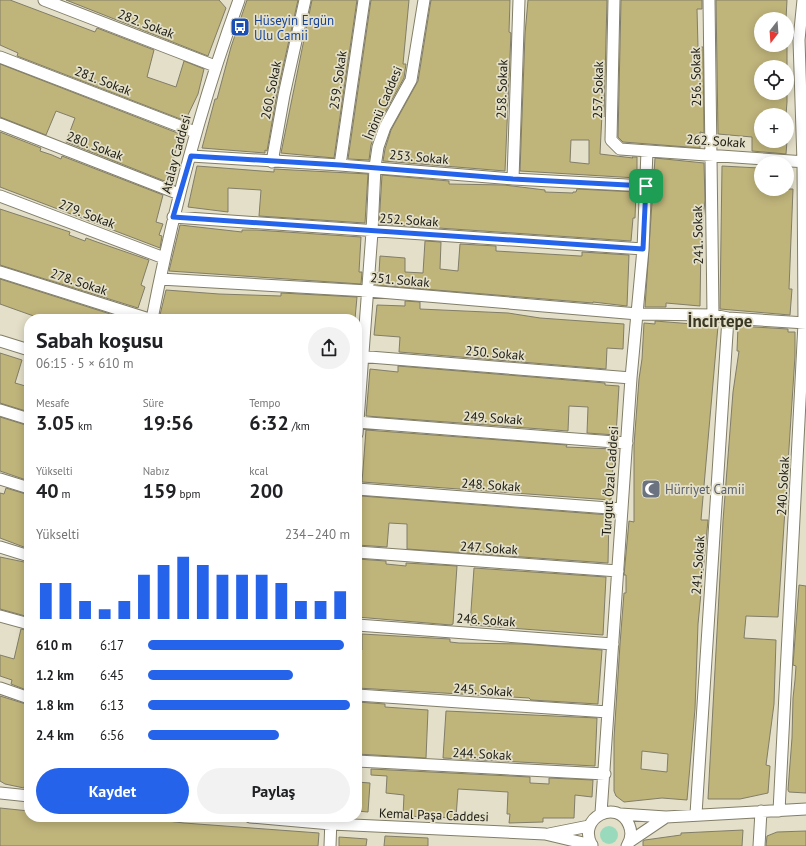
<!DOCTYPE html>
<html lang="tr">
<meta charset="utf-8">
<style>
body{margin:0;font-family:"PT Sans",sans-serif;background:#f2f2f2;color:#202124;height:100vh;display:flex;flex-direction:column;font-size:15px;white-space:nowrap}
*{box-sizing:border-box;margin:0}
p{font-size:13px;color:#757577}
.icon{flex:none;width:22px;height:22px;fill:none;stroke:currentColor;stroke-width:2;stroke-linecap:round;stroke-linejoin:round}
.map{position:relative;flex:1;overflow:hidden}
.details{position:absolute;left:24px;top:314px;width:338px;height:508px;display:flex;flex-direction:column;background:#fff;border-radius:16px;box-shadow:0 2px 10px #0003}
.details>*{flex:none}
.needle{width:26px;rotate:197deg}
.buttons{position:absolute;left:754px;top:12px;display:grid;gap:8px}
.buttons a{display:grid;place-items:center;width:40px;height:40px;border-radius:50%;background:#fff;box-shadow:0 2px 10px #0003;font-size:20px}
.pin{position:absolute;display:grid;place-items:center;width:34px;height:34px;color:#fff;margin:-17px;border-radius:8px;box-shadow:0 2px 6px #0006}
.round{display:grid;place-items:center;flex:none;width:42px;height:42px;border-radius:21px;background:#f2f2f2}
.summary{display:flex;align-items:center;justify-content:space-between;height:68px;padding:0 12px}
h1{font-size:22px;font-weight:700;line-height:30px}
.metrics{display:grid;grid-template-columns:repeat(3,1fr);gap:6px;height:68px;padding:4px 12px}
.metrics div{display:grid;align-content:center}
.metrics b{font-size:20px;font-weight:700}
.metrics small{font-size:11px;font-weight:400}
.metrics p{font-size:11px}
.chart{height:112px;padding:8px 12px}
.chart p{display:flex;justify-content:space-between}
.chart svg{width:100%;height:72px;margin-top:4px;stroke:#2563eb;stroke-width:6}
.primary-button{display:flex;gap:8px;margin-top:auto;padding:8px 12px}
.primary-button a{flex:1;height:46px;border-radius:24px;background:#2563eb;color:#fff;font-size:16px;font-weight:700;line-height:46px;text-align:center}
.primary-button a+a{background:#f2f2f2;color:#202124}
ul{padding:0 12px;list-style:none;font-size:13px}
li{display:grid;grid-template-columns:64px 48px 1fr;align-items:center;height:30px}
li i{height:10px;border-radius:5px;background:#2563eb}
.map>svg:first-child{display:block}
.green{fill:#9adabc}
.building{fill:#bfb47a;stroke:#817d68;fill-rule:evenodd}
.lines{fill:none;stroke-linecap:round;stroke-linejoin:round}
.minor-casing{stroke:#827e68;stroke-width:13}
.minor{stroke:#fff;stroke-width:11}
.route-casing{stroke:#fff;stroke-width:8}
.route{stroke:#2563eb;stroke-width:5}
.labels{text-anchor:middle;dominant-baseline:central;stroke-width:3.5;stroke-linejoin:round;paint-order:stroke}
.transit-label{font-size:13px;fill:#164399;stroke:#e3dfc8;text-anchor:start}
.street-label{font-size:13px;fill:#1b1a11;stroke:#e3dfc8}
.worship-label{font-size:13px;fill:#5b616d;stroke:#e3dfc8;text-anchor:start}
.district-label{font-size:17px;font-weight:bold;fill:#3a3724;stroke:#e3dfc8}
</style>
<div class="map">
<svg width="806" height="846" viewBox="0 0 806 846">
<rect width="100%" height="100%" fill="#e3dfc8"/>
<!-- green -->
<path class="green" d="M600 835a9 9 0 1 1 18 0a9 9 0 1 1-18 0Z"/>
<!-- building -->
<path class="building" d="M0,0h10l85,32 2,-4 57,22 -7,27 29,10 8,-26 20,8 -6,25 -12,25 -3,-1v2l-166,-64 1,-3 -18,-8z
M66,0h153l7,8 -18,48z
M247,0h51l-21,94 -10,57 -2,-1v3l-63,-5 13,-49h2l14,-52z
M312,0h45l-23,158 -53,-5z
M371,0h38l-6,64h3l-2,14 -26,47 -7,20 -2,15 -21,-1z
M431,0h79l-1,32 2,1 -6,138 -122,-10 2,-12 6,-19 27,-49z
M528,0h79l-3,117 -2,-3 -2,40 33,4 -1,-1h5v21l-117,-7 5,-137zM571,140h18v24l-19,-2z
M621,0h81v9h-5l1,38h5l1,86 -4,-1v16l-77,-6 -5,-5z
M716,0h71l-1,19h-25v26h25l1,2v20h-26v26h26v9l-1,13h-25v26h26l-1,13 -34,-3v-14l-34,-3z
M0,64l180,70 -12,46 -1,2 -101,-40 9,-24 -19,-7 -10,24 -46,-18z
M0,132l41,16 -1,3 12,4 9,4 1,-3 101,39 -7,27 7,2 -4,11 3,1 -2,12 -160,-61z
M655,158l49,5 1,37 -4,41 -1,65 -34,-3v4h-21z
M197,166l77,6v-3l94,5 -3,49 -106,-7 2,-26 -33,-2v24l-40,-5z
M722,166l37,2 1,21h33l-4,100h3l-2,26 -70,-6z
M382,175l67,6v3l55,1 41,5v2l28,1v-1h3l1,-3 59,3 -1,26h-2l-2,23 -252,-17z
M0,209l70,23 -1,3 16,6 1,-3 11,4 52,18 -8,25 4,2 -7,21 -138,-43z
M180,225l62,7v-2h14l105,7 -2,35h3l-1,12 -192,-13z
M425,241l16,1 -1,27 18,2 2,-27 36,2v5l84,5h2v-4l47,3 -2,51 -34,-4v1l-218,-18 1,-12h3l1,-17 25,2v14l18,1z
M0,279l126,40h-84l-42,-15z
M166,290l53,4 62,2v-3l76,4 -2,22h-196z
M405,301l15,1v7l88,4 32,5 84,6 -1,25 -16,-1 -1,21 -207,-17 1,-15 -26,-2 3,-30 28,1z
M655,321l63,5 -17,194h7l-10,104 -3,85 -8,91 -25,-2 -38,4 -8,-6 -2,-5v-53l6,-94 4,-51h2v-18h-2l5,-54 5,1v-77l5,-66 3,-20 2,-36 11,1zM642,751l26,3 -1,18 -26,-3z
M738,326l50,3v3h7v24l-17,261 -32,-1 -2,22 32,2 -2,64 -8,61 4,1 -2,27 -28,6h-32l15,-278 10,-129 6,-41h-2z
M0,353l22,7 -7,23 14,4v25l-29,-9z
M398,366l207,17v2l14,1 -3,49 -29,-2 1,-26 -19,-1 -1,25 -202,-15 4,-47 28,3z
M0,417l29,9v55l-29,-10z
M366,430l201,15 -1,2 48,2 -3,51 -249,-18z
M6,488l23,7v54l-29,-11v-45l4,1z
M361,496l248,19 -1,48 -201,-14v-25l-18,-1 -2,24 -30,-2z
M0,557l29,6v54l-29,-8z
M357,559l29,2v3l20,2v-3l51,3 -4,58 -2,1 -94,-8z
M474,568l132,9 -3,58 -133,-10z
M799,585l7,1v207l-17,-1 -1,-2 4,-52 1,-40 2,-18 1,-14 -3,-1z
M21,629l8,2v60l-18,-7 1,-4 -12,-4v-21l14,4z
M362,634l88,5v3l9,1 65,1 78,6 -4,53v1l-67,-4 -2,-2 -172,-10v-39l5,1z
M0,696l29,9v59l-5,24 -19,-4 -5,-3z
M357,702l28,2v3l43,3 -2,48 -69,-4z
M446,711l151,7 -2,48 -152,-8z
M371,769l159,8v6l19,1v-6l44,2 -1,17 -17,-2 -1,23h-31v4l-34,1 1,-9h-3l1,-22 -50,-3 -2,29 -53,-2 1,-21 -18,-2 1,-17 -16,-1z
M357,782l13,1 -2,29 -11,-1z
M0,808l29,3v6h121v2l34,4 135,10 -1,13h-318z
M743,830l-1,16h-99v-5l2,-1 36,-5v-2z
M806,831v15h-40l1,-10 10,-4z
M385,836l43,2v8h-44z
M339,837l28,2 -1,7h-27z"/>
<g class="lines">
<!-- minor casing -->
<g class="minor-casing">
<path id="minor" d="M44,0l171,66
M614,0l-3,140 9,9 186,13
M709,0l4,315
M0,57l195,75
M0,124l179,70
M191,156l149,9 173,14 133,7
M272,162l12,-67 21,-95
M340,165l24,-165
M513,179l6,-179
M0,196l164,62
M173,217l470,32
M0,272l149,47
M160,279l208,12 270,23 75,1 15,3 78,5
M152,319c21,-109 49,-215 87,-319
M0,341l29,9
M357,356l274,22
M0,410l29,9
M357,422l270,21
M357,434l15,-202 3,-65 3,-20 7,-20 26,-47 13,-80
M0,479l29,9
M357,489l265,20
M0,547l29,9
M357,552l261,19
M0,616l29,8
M357,625l256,19
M0,688l29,10
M357,695l251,17
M357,761l248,13
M0,793l29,3
M779,811l25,-488 -1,-161 -4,-122 4,-40
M601,813l30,-435 12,-129 4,-98
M620,814l46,3 140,-8
M696,814l32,-496
M250,817l81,7 214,10 47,11
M549,834l40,-8
M629,842l37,-25
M330,846l1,-28
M592,846c-16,-29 26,-48 37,-21 3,7 2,15 -2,21
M759,846l2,-35"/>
</g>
<!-- minor -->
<use href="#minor" class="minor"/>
</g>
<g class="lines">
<!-- route casing -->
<g class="route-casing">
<path id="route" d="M191,156l149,9 173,14 133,7 -3,63 -470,-32z"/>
</g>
<!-- route -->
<use href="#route" class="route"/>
</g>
<!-- icons -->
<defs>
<g id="bus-square" transform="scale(1)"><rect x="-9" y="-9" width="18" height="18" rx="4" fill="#1a4fb4" stroke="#e3dfc8"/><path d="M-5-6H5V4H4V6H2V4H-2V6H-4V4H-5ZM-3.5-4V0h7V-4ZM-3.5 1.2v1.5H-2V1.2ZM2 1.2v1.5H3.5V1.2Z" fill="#fff"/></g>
<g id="mosque-square" transform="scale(1)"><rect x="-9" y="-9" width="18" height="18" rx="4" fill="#6b7280" stroke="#e3dfc8"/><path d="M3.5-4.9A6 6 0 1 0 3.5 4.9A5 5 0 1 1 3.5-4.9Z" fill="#fff"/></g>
</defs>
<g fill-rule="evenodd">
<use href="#bus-square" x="240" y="27"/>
<use href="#mosque-square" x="651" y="489"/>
</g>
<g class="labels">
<!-- transit labels -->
<g class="transit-label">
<text x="254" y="20">Hüseyin Ergün<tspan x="254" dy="15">Ulu Camii</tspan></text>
</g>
<!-- street labels -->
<g class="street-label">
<text transform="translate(146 24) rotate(21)">282. Sokak</text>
<text transform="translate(696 77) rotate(-91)">256. Sokak</text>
<text transform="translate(338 80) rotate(-82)">259. Sokak</text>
<text transform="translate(103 81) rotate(21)">281. Sokak</text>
<text transform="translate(502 89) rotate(-88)">258. Sokak</text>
<text transform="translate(271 90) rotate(-79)">260. Sokak</text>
<text transform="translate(598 90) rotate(-89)">257. Sokak</text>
<text transform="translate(383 103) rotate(-67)">İnönü Caddesi</text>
<text transform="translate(716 141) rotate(4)">262. Sokak</text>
<text transform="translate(95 146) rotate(21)">280. Sokak</text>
<text transform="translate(176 154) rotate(-75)">Atalay Caddesi</text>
<text transform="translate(419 157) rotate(5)">253. Sokak</text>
<text transform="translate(87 214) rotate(21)">279. Sokak</text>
<text transform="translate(409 220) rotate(4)">252. Sokak</text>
<text transform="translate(698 235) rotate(-91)">241. Sokak</text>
<text transform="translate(400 280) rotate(5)">251. Sokak</text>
<text transform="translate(79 282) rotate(18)">278. Sokak</text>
<text transform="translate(495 353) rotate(5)">250. Sokak</text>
<text transform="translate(493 418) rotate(4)">249. Sokak</text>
<text transform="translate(610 481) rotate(-86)">Turgut Özal Caddesi</text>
<text transform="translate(491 485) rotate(4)">248. Sokak</text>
<text transform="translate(783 486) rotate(-87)">240. Sokak</text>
<text transform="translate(489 548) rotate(4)">247. Sokak</text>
<text transform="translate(698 565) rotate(-86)">241. Sokak</text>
<text transform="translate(486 620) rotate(4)">246. Sokak</text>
<text transform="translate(483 690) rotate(4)">245. Sokak</text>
<text transform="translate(482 754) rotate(3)">244. Sokak</text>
<text transform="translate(434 815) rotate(2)">Kemal Paşa Caddesi</text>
</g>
<!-- worship labels -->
<g class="worship-label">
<text x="665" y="489">Hürriyet Camii</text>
</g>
<!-- district labels -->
<g class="district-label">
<text x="720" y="321">İncirtepe</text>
</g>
</g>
</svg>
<div class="buttons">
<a><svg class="needle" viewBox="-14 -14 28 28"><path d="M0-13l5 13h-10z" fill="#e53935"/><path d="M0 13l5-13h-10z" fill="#757577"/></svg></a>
<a><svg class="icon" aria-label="locate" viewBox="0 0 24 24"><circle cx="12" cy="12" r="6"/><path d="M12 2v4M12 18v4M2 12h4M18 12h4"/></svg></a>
<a>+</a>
<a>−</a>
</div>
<div class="pin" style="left:646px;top:186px;background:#1e9e55"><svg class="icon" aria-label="arrive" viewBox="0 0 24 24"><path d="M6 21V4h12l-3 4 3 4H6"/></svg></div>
<section class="details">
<div class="summary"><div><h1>Sabah koşusu</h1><p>06:15 · 5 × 610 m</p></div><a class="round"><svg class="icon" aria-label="share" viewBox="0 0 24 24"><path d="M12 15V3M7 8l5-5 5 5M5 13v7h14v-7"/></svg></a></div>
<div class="metrics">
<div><p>Mesafe</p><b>3.05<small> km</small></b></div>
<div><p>Süre</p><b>19:56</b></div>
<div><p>Tempo</p><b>6:32<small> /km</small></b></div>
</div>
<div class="metrics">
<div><p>Yükselti</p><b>40<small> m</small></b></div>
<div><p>Nabız</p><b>159<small> bpm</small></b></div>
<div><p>kcal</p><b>200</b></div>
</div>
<div class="chart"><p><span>Yükselti</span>234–240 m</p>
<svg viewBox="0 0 160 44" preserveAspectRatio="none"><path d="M5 44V22M15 44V22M25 44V33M35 44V38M45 44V33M55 44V17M65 44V11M75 44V6M85 44V11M95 44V17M105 44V17M115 44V17M125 44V22M135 44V33M145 44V33M155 44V27"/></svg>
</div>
<ul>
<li><b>610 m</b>6:17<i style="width:97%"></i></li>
<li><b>1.2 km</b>6:45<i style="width:72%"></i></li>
<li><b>1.8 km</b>6:13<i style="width:100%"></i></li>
<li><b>2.4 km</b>6:56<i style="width:65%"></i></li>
</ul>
<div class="primary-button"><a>Kaydet</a><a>Paylaş</a></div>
</section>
</div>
